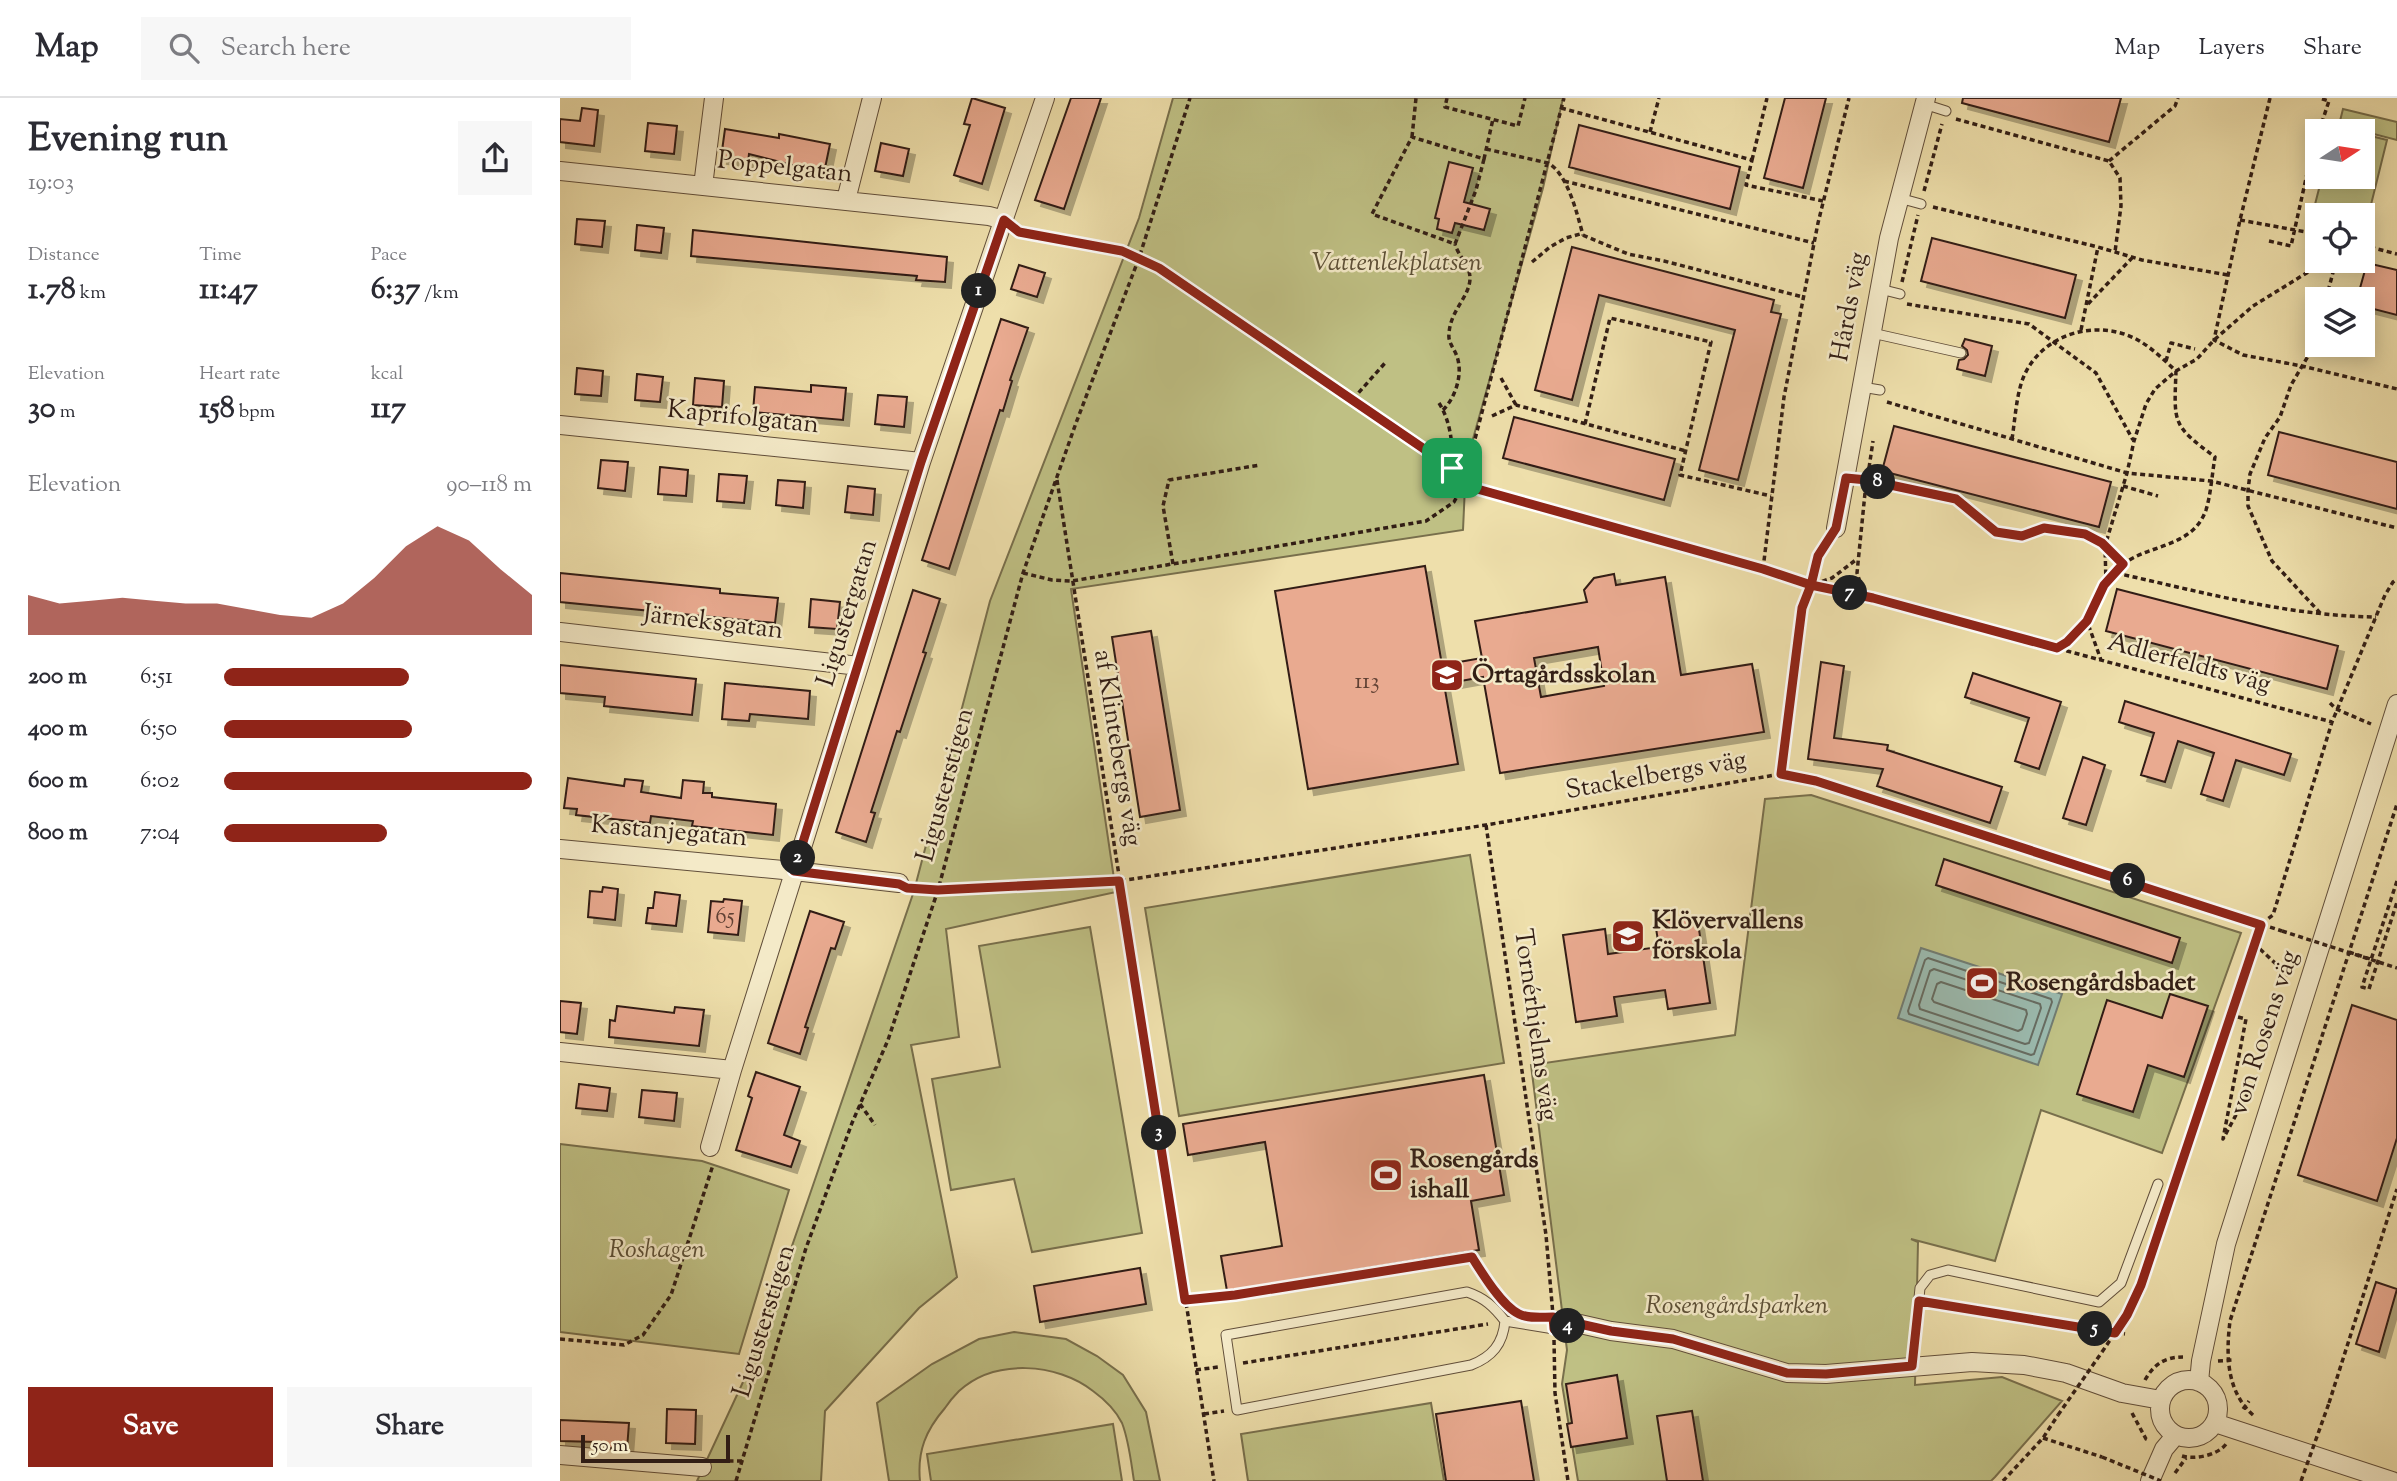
<!DOCTYPE html>
<meta charset="utf-8">
<style>
body{margin:0;font-family:"Sorts Mill Goudy",serif;background:#f7f7f7;color:#2b2b33;height:100vh;display:flex;flex-direction:column;font-size:26px;white-space:nowrap}
*{box-sizing:border-box;margin:0}
p{font-size:23px;color:#7c7c81}
.icon{flex:none;width:38px;height:38px;fill:none;stroke:currentColor;stroke-width:2;stroke-linecap:round;stroke-linejoin:round}
.map{position:relative;flex:1;overflow:hidden}
.sheet{display:flex;flex-direction:column;background:#fff;width:560px}
.sheet>*{flex:none}
.needle{width:46px;rotate:78deg}
.buttons{position:absolute;left:1745px;top:21px;display:grid;gap:14px}
.buttons a{display:grid;place-items:center;width:70px;height:70px;border-radius:0px;background:#fff;box-shadow:0 4px 18px #0003;font-size:35px}
.scale{position:absolute;left:21px;bottom:18px;width:149px;box-sizing:border-box;padding-left:7px;border:4px solid #321e15;border-top:0;font-size:19px;line-height:24px;white-space:nowrap;color:#321e15;-webkit-text-stroke:5px #f4eac8;paint-order:stroke}
.pin{position:absolute;display:grid;place-items:center;width:60px;height:60px;color:#fff;margin:-30px;border-radius:14px;box-shadow:0 4px 10px #0006}
.km{position:absolute;width:35px;height:35px;margin:-18px;border-radius:50%;background:#222;color:#fff;font-size:19px;line-height:35px;text-align:center}
.round{display:grid;place-items:center;flex:none;width:74px;height:74px;border-radius:0px;background:#f7f7f7}
.overview{display:flex;align-items:center;justify-content:space-between;height:119px;padding:0 28px}
h1{font-size:38px;font-weight:700;line-height:52px}
.figures{display:grid;grid-template-columns:repeat(3,1fr);gap:10px;height:119px;padding:7px 28px}
.figures div{display:grid;align-content:center}
.figures b{font-size:30px;font-weight:700}
.figures small{font-size:19px;font-weight:400}
.figures p{font-size:19px}
.chart{height:196px;padding:14px 28px}
.chart p{display:flex;justify-content:space-between}
.chart svg{width:100%;height:126px;margin-top:7px;fill:#8f2418;opacity:.7}
.primary-button{display:flex;gap:14px;margin-top:auto;padding:14px 28px}
.primary-button a{flex:1;height:80px;border-radius:0px;background:#8f2418;color:#fff;font-size:28px;font-weight:700;line-height:80px;text-align:center}
.primary-button a+a{background:#f7f7f7;color:#2b2b33}
ul{padding:0 28px;list-style:none;font-size:23px}
li{display:grid;grid-template-columns:112px 84px 1fr;align-items:center;height:52px}
li i{height:18px;border-radius:9px;background:#8f2418}
header{display:flex;align-items:center;gap:42px;box-sizing:border-box;height:98px;padding:0 35px;background:#fff;border-bottom:2px solid #e1e1e2}
header strong{font-size:33px}
nav{display:flex;gap:38px;margin-inline-start:auto;font-size:24px}
.search{width:490px;height:63px;background:#f7f7f7;display:flex;align-items:center;gap:18px;box-sizing:border-box;padding:0 24px;border-radius:0px;color:#7c7c81;font-size:26px}
main{display:flex;flex:1;min-height:0}
.map>svg:first-child{display:block}
.green{fill:#bfc084;stroke:#786f4c;stroke-width:2}
.water{fill:#9bbbb0;stroke:#717c72;stroke-width:2}
.lines{fill:none;stroke-linecap:round;stroke-linejoin:round}
.shore{stroke:#666c62;stroke-width:2}
.building{fill:#e9aa90;stroke:#321e15;stroke-width:2;fill-rule:evenodd;filter:url(#shadow)}
.service-casing{stroke:#614e3a;stroke-width:11}
.minor-casing{stroke:#614e3a;stroke-width:20}
.path{stroke:#321e15;stroke-width:3.5;stroke-dasharray:5 3.5;stroke-linecap:butt}
.service{stroke:#f4eac8;stroke-width:9}
.minor{stroke:#f4eac8;stroke-width:18}
.path-bridge{stroke:#321e15;stroke-width:3.5;stroke-dasharray:5 3.5;stroke-linecap:butt}
.route-casing{stroke:#fff;stroke-width:14}
.route{stroke:#8f2418;stroke-width:9}
.labels{text-anchor:middle;dominant-baseline:central;stroke-width:5;stroke-linejoin:round;paint-order:stroke}
.number-label{font-size:23px;fill:#604134}
.street-label{font-size:26px;fill:#321e15;stroke:#f4eac8}
.park-label{font-size:26px;font-style:italic;fill:#5c4f36;stroke:#f4eac8}
.poi-label{font-size:26px;font-weight:bold;fill:#321e15;stroke:#f4eac8;text-anchor:start}
</style>
<header>
<strong>Map</strong>
<div class="search"><svg class="icon" aria-label="search" viewBox="0 0 24 24"><circle cx="10" cy="10" r="6"/><path d="M15 15l6 6"/></svg>Search here</div>
<nav><a>Map</a><a>Layers</a><a>Share</a></nav>
</header>
<main>
<section class="sheet">
<div class="overview"><div><h1>Evening run</h1><p>19:03</p></div><a class="round"><svg class="icon" aria-label="share" viewBox="0 0 24 24"><path d="M12 15V3M7 8l5-5 5 5M5 13v7h14v-7"/></svg></a></div>
<div class="figures">
<div><p>Distance</p><b>1.78<small> km</small></b></div>
<div><p>Time</p><b>11:47</b></div>
<div><p>Pace</p><b>6:37<small> /km</small></b></div>
</div>
<div class="figures">
<div><p>Elevation</p><b>30<small> m</small></b></div>
<div><p>Heart rate</p><b>158<small> bpm</small></b></div>
<div><p>kcal</p><b>117</b></div>
</div>
<div class="chart"><p><span>Elevation</span>90–118 m</p>
<svg viewBox="0 0 160 44" preserveAspectRatio="none"><path d="M0 44V30L10 33L20 32L30 31L40 32L50 33L60 33L70 35L80 37L90 38L100 33L110 24L120 13L130 6L140 11L150 21L160 30V44z"/></svg>
</div>
<ul>
<li><b>200 m</b>6:51<i style="width:60%"></i></li>
<li><b>400 m</b>6:50<i style="width:61%"></i></li>
<li><b>600 m</b>6:02<i style="width:100%"></i></li>
<li><b>800 m</b>7:04<i style="width:53%"></i></li>
</ul>
<div class="primary-button"><a>Save</a><a>Share</a></div>
</section>
<div class="map">
<svg width="1837" height="1383" viewBox="0 0 1837 1383">
<defs>
<filter id="shadow"><feDropShadow dx="6" dy="6" stdDeviation="0" flood-color="#0004"/></filter>
</defs>
<rect width="100%" height="100%" fill="#eedfab"/>
<filter id="stains"><feTurbulence type="fractalNoise" baseFrequency=".00286" numOctaves="4"/><feColorMatrix values="0 0 0 0 .2 0 0 0 0 .09 0 0 0 0 .02 0 0 0 .5 -.17"/></filter>
<radialGradient id="worn" r=".72"><stop offset=".6" stop-color="#630" stop-opacity="0"/><stop offset="1" stop-color="#630" stop-opacity=".3"/></radialGradient>
<!-- green -->
<path class="green" d="M613,0h390l-20,90 -77,276 -3,66 -392,59 45,303 -170,37 13,108 -48,8 46,232 -38,31 -94,103 -4,70h-124l53,-114 60,-173 104,-303 76,-290 149,-383z
M1783,11l54,13v18l-58,-15z
M1803,36l24,6 -24,97 -1,-22h-45v10l-7,-1 12,-47h40z
M1251,697l430,138 -79,220 -121,-43 -46,151 -84,-22 7,3 -3,143 87,-8 60,24 -67,76 -4,4h-413l-16,-97 5,-34 -36,-285 204,-30 30,-236z
M910,757l34,208 -325,53 -34,-208z
M530,829l52,306 -110,19 -18,-73 -63,11 -19,-111 68,-12 -21,-121z
M0,1046l142,17 87,29 -50,164 -179,-22z
M454,1234l52,7 31,17 26,19 23,37 14,69h-26c-3,-19 -5,-40 -12,-58 -6,-12 -18,-24 -29,-32 -36,-28 -98,-33 -134,0 -5,5 -10,11 -14,17 -19,22 -28,43 -25,73h-31l-12,-78 55,-39 47,-25z
M871,1305l13,78h-196l-7,-47z
M553,1326l9,57h-191l-4,-27z"/>
<!-- water -->
<path class="water" d="M1361,850l141,46 -24,71 -140,-47z"/>
<g class="lines">
<!-- shore -->
<path class="shore" d="M1368,860l123,41 1,3 -18,52 -3,1 -122,-41 -1,-3 17,-51z
M1374,871l106,35 1,4 -12,35 -4,1 -105,-35 -1,-4 11,-34z
M1381,884l85,28 1,4 -5,15 -4,2 -84,-29 -2,-3 5,-15z"/>
</g>
<!-- building -->
<path class="building" d="M412,0l33,10 -23,76 -28,-9 16,-50 -6,-1z
M511,0h30l-37,111 -29,-9z
M1225,0h41l-23,90 -39,-10z
M1403,0h158l-12,44 -147,-39z
M22,10l16,2 -4,36 -34,-4v-23l20,2z
M88,25l29,3 -3,28 -29,-3z
M1019,27l161,42 -10,42 -161,-42z
M165,31l54,9v-4l51,10 -6,29 -75,-19 -1,8 -27,-4z
M321,45l28,6 -6,27 -28,-5z
M889,64l24,6 -9,34 26,7 -6,21 -29,-7 -3,10 -15,-4 2,-10 -4,-1z
M17,121l28,2 -3,26 -27,-3z
M77,127l27,3 -3,25 -26,-3z
M133,132l254,27 -2,25 -29,-2 1,-4 -226,-20z
M1372,140l144,37 -11,43 -144,-37z
M1012,149l202,53 -3,12 10,2 -43,166 -39,-10 36,-140 -136,-35 -27,105 -37,-10z
M1807,165l30,7v45l-35,-9v-7h-5z
M459,167l26,8 -8,24 -26,-8z
M441,221l27,9 -18,52 2,1 -9,30 -3,-1 -51,159 -27,-9z
M1405,241l27,7 -7,30 -28,-7 2,-9 5,-1 4,-4 -1,-5 -5,-4z
M17,270l26,3 -2,25 -26,-2z
M77,276l26,3 -3,25 -25,-2z
M135,280l29,3 -2,26 -29,-2z
M251,287l35,3 -3,32 -90,-8 2,-25 56,5z
M318,297l29,2 -3,30 -29,-3z
M954,319l161,42 -11,41 -161,-42z
M1334,328l217,56 -12,45 -217,-56z
M1719,334l118,30v47l-129,-34z
M41,362l27,2 -3,29 -27,-3z
M100,369l28,3 -2,26 -28,-2z
M159,376l28,2 -3,27 -27,-2z
M218,382l27,2 -2,26 -27,-3z
M288,388l27,3 -2,26 -28,-3z
M865,468l17,99 40,-7 -7,-37 112,-19 -3,-12 10,-12 20,-4 2,11 49,-8 16,98 71,-11 12,68 -264,41 -17,-96 -39,7 14,80 -150,25 -33,-198zM1038,549l6,39 -63,11 -7,-39z
M0,475l160,16v4l58,5 -3,25 -215,-21z
M1557,491l221,57 -11,43 -221,-58z
M353,492l27,9 -17,53 3,1 -9,27 -17,52 -3,-1 -26,81 4,1 -9,29 -30,-10z
M251,501l29,3 -3,27 -28,-2z
M591,533l29,179 -40,7 -28,-180z
M1261,564l23,4 -10,72 54,7 -1,5 115,37 -12,36 -113,-37 6,-17 -75,-10z
M0,567l136,14 -4,36 -88,-9 1,-9 -45,-4z
M1413,575l88,29 -22,67 -24,-8 14,-43 -64,-21z
M165,585l85,8 -2,28 -58,-5 -1,7 -27,-2z
M1565,603l166,53 -7,21 -48,-15 -13,41 -22,-7 13,-41 -36,-12 -13,41 -24,-7 13,-42 -35,-11z
M1523,659l22,8 -19,60 -23,-7z
M8,680l56,8 1,-7 18,2 -2,11 40,6 2,-18 21,2 -1,11h9v4l64,7 -3,31 -81,-9 1,-5 -42,-5 -1,7 -74,-8 1,-6 -13,-1z
M1384,761l236,79 -8,25 -236,-78z
M43,789l15,2 -3,31 -27,-3 2,-26 12,1z
M95,794l25,3 -4,31 -30,-3 2,-15h5z
M164,801l18,2 -4,34 -30,-3 3,-31 12,1z
M250,813l34,11 -9,27 -4,-1 -26,79 3,1 -8,26 -32,-11z
M1137,818l13,87 -42,6 -3,-19 -51,7 3,19 -41,6 -13,-87 42,-6 3,25 51,-7 -4,-25z
M1610,896l38,12 -24,71 -36,-12 -15,47 -56,-18 30,-94 55,18z
M0,903l21,2 -4,31 -17,-2z
M1792,907l45,15v118l-20,63 -79,-26z
M57,908l57,7 1,-6 29,3 -5,36 -90,-9 1,-17 5,1z
M196,974l44,15 -16,48 16,6 -9,26 -55,-17 16,-52 -4,-2z
M924,977l20,120 -33,6 8,49 -252,41 -6,-35 61,-10 -17,-104 -77,13 -5,-31z
M19,986l31,4 -3,23 -31,-3z
M82,992l35,3 -3,28 -35,-4z
M580,1170l6,36 -106,18 -6,-36z
M1816,1184l21,7 -18,63 -23,-8z
M1057,1277l10,63 -56,9 -4,-23 5,-1 -6,-39z
M961,1303l13,80h-88l-10,-67z
M107,1311l29,1 -1,34 -29,-1z
M1132,1313l11,70h-36l-10,-65z
M0,1322l69,3 -2,26 -30,-2v-5l-37,-1z"/>
<g class="lines">
<!-- service casing -->
<g class="service-casing">
<path id="service" d="M1364,6l22,7
M1339,100l22,6
M1320,191l20,5
M1312,235l89,20
M1302,289l18,3
M1286,380l21,2
M945,1223c-2,23 -13,36 -34,44l-234,45 -11,-75 241,-43c18,6 27,15 38,29l49,8 26,-5
M1352,1268l8,-78 10,-13 18,-5 151,32 22,-19 37,-99"/>
</g>
<!-- minor casing -->
<g class="minor-casing">
<path id="minor" d="M0,73l429,45 15,4
M143,88l11,-88
M286,102l26,-102
M0,327l361,37
M1276,430l53,-290 37,-140
M0,534l299,34
M0,751l234,22 105,12
M0,954l172,18
M150,1049l22,-77 127,-404 62,-204 124,-364
M1020,1226l31,7 62,8 114,34 39,1 146,-12 52,3 42,8 56,20 39,7
M1600 1311a29 29 0 1 1 58 0a29 29 0 1 1-58 0Z
M1639,1284l2,-21 25,-117 171,-540
M1655,1325l177,58
M0,1357l142,12
M1590,1383l14,-32 11,-13"/>
</g>
<!-- path -->
<path class="path" d="M887,0l-2,9 73,19 7,-28
M1710,0l-30,122 -26,120 29,15 59,11 95,23
M1001,10l191,52 -6,25 77,16
M1396,21l153,42 11,17 1,28 -6,46
M1759,33l10,-30 -10,-3
M1090,34l9,-34
M852,39l4,-39
M926,51l62,14c20,11 29,51 35,72
M924,61l-8,31 -21,54 -83,-30 40,-77 72,22 9,-40
M1192,62l15,-62
M1549,63l66,-55 3,-8
M1004,83l250,62
M1364,93l18,-67
M1373,109l165,40 44,13 86,15
M1680,122l77,14
M458,133l104,20 37,17 293,200 11,17 300,84 48,16 62,14 459,123
M1709,143l22,5 20,-90 6,-19
M1802,147l35,9
M972,164l18,-15 16,-9 14,-4 48,20 36,7 139,36
M1342,184l16,-67
M1766,201l10,-38
M1347,206l122,20 67,49 37,67
M1528,206l45,-47
M1521,232l17,-83
M1757,236l-3,12 -23,39 -11,32 -15,21 -15,36 -2,16v16l24,55 50,54
M1606,263l5,-18 24,6
M941,280l15,27
M793,301l32,-36
M1327,304l240,71 84,8 186,47
M879,305c12,19 14,42 13,65
M883,312c13,-13 21,-38 13,-56 -3,-7 -8,-12 -7,-20 1,-24 21,-37 21,-56 0,-13 -12,-22 -15,-34
M932,318l24,-11 170,46
M1025,326l25,-106 101,24 -31,133 91,21
M1452,341c3,-19 4,-40 10,-58 16,-45 70,-63 112,-43 16,8 29,21 42,33 -2,53 -4,54 39,86 -3,17 -4,37 -9,53 -14,39 -60,34 -85,56 -16,15 -24,35 -34,55l14,39
M1309,370l4,-27
M497,382l157,1001
M1319,384l77,17 40,33 26,4 22,-8 41,6 17,9 21,21
M1563,388l35,10
M1305,395l-8,80 4,12 9,11
M613,466l-10,-58 6,-26 91,-15
M1203,471l21,-172 34,-174 31,-125
M463,475l29,7 20,1 354,-60 28,-19 9,-17 101,-387
M1556,475c86,19 172,43 260,44
M1546,485l-1,-37 22,-73 7,-32 12,-37 9,-15 21,-18 21,-12 17,-19 39,-34 73,-45
M1254,486l18,-6 25,-19
M1288,501l3,-16
M1498,550l29,-27
M1770,605l6,6 35,15
M1221,676l21,-165 16,-53 10,-15
M926,727l60,410 7,80
M1837,783l-35,106 7,2 28,-87
M357,791l202,-8 367,-56 295,-51 35,7 466,150
M1700,851l31,29
M1789,854l21,7
M1678,919l8,2 -23,120 27,-50
M300,1006l15,21
M625,1202l50,-5 237,-38 20,31
M1371,1205l194,31
M0,1241l64,6 19,-10 28,-40 42,-130
M994,1242l1,53 13,88
M1542,1254l25,-37 14,-30 120,-361 12,-9 59,-193 53,-127 8,-13 4,-3
M1658,1263l15,-1
M683,1265l245,-39
M636,1272l22,-3
M1585,1282c9,-16 20,-23 38,-23
M1769,1305l68,-214
M1683,1311l6,-8
M1572,1315l14,26 4,2
M644,1316l20,-3
M1693,1317c-27,-24 -27,-61 -23,-94l167,-517
M1483,1340l59,19
M1622,1358c13,4 36,-1 44,-12
M160,1363h22
M1615,1375l11,-15
M176,1383l70,-233 46,-125 36,-83 50,-150 85,-317 53,-150 63,-165 51,-160
M1443,1383l40,-43 15,-23"/>
<!-- service -->
<use href="#service" class="service"/>
<!-- minor -->
<use href="#minor" class="minor"/>
<!-- path-bridge -->
<path class="path-bridge" d="M1722,833l115,37
M1498,1317l44,-63
M1542,1359l59,24
M1741,1383l28,-78"/>
</g>
<g class="lines">
<!-- route casing -->
<g class="route-casing">
<path id="route" d="M892,370l-293,-200 -37,-17 -103,-19 -15,-12 -83,242 -127,409 105,13 8,4 31,2 181,-9 66,419 50,-5 237,-38c10,16 30,49 47,57 10,5 23,3 34,3l1,12 26,-5 31,7 62,8 114,34 39,1 86,-8 7,-65 196,32 12,-18 14,-30 120,-360 -445,-144 -35,-7 21,-166 9,-23 62,13 184,50 10,-6 20,-21 17,-36 19,-21 -21,-21 -17,-9 -41,-6 -22,8 -26,-4 -40,-33 -89,-19 -21,-2 -10,50 -18,28 -7,29 -48,-16 -300,-84 -11,-17"/>
</g>
<!-- route -->
<use href="#route" class="route"/>
</g>
<!-- icons -->
<defs>
<g id="school-square" transform="scale(1.75)"><rect x="-9" y="-9" width="18" height="18" rx="4" fill="#8f2418" stroke="#f4eac8"/><path d="M0-5L7-2L0 1L-7-2ZM-4 1L0 2.5L4 1V4Q0 6-4 4Z" fill="#fff"/></g>
<g id="stadium-square" transform="scale(1.75)"><rect x="-9" y="-9" width="18" height="18" rx="4" fill="#8f2418" stroke="#f4eac8"/><path d="M0-5a6.5 5 0 1 0 0 10a6.5 5 0 1 0 0-10ZM-3.5-1.8h7v3.6h-7Z" fill="#fff"/></g>
</defs>
<g fill-rule="evenodd">
<use href="#school-square" x="887" y="577"/>
<use href="#school-square" x="1068" y="838"/>
<use href="#stadium-square" x="1422" y="885"/>
<use href="#stadium-square" x="826" y="1077"/>
</g>
<g class="labels">
<!-- number labels -->
<g class="number-label">
<text x="807" y="584">113</text>
<text x="165" y="819">65</text>
</g>
<!-- street labels -->
<g class="street-label">
<text transform="translate(225 70) rotate(6)">Poppelgatan</text>
<text transform="translate(1290 209) rotate(-80)">Hårds väg</text>
<text transform="translate(183 320) rotate(6)">Kaprifolgatan</text>
<text transform="translate(288 515) rotate(-73)">Ligustergatan</text>
<text transform="translate(153 525) rotate(7)">Järneksgatan</text>
<text transform="translate(1629 566) rotate(15)">Adlerfeldts väg</text>
<text transform="translate(557 650) rotate(81)">af Klintebergs väg</text>
<text transform="translate(1096 678) rotate(-10)">Stackelbergs väg</text>
<text transform="translate(386 687) rotate(-75)">Ligusterstigen</text>
<text transform="translate(109 734) rotate(5)">Kastanjegatan</text>
<text transform="translate(975 927) rotate(82)">Tornérhjelms väg</text>
<text transform="translate(1705 935) rotate(-72)">von Rosens väg</text>
<text transform="translate(205 1223) rotate(-73)">Ligusterstigen</text>
</g>
<!-- park labels -->
<g class="park-label">
<text x="837" y="165">Vattenlekplatsen</text>
<text x="97" y="1152">Roshagen</text>
<text x="1177" y="1208">Rosengårdsparken</text>
</g>
<!-- poi labels -->
<g class="poi-label">
<text x="912" y="577">Örtagårdsskolan</text>
<text x="1092" y="823">Klövervallens<tspan x="1092" dy="30">förskola</tspan></text>
<text x="1446" y="885">Rosengårdsbadet</text>
<text x="850" y="1062">Rosengårds<tspan x="850" dy="30">ishall</tspan></text>
</g>
</g>
<rect width="100%" height="100%" filter="url(#stains)"/>
<rect width="100%" height="100%" fill="url(#worn)"/>
</svg>
<div class="buttons">
<a><svg class="needle" viewBox="-14 -14 28 28"><path d="M0-13l5 13h-10z" fill="#e53935"/><path d="M0 13l5-13h-10z" fill="#7c7c81"/></svg></a>
<a><svg class="icon" aria-label="locate" viewBox="0 0 24 24"><circle cx="12" cy="12" r="6"/><path d="M12 2v4M12 18v4M2 12h4M18 12h4"/></svg></a>
<a><svg class="icon" aria-label="layers" viewBox="0 0 24 24"><path d="M12 4l9 5-9 5-9-5zM3 14l9 5 9-5"/></svg></a>
</div>
<div class="scale">50 m</div>
<div class="pin" style="left:892px;top:370px;background:#1e9e55"><svg class="icon" aria-label="arrive" viewBox="0 0 24 24"><path d="M6 21V4h12l-3 4 3 4H6"/></svg></div>
<b class="km" style="left:419px;top:193px">1</b>
<b class="km" style="left:238px;top:760px">2</b>
<b class="km" style="left:599px;top:1035px">3</b>
<b class="km" style="left:1008px;top:1228px">4</b>
<b class="km" style="left:1535px;top:1231px">5</b>
<b class="km" style="left:1568px;top:783px">6</b>
<b class="km" style="left:1290px;top:495px">7</b>
<b class="km" style="left:1318px;top:384px">8</b>
</div>
</main>
